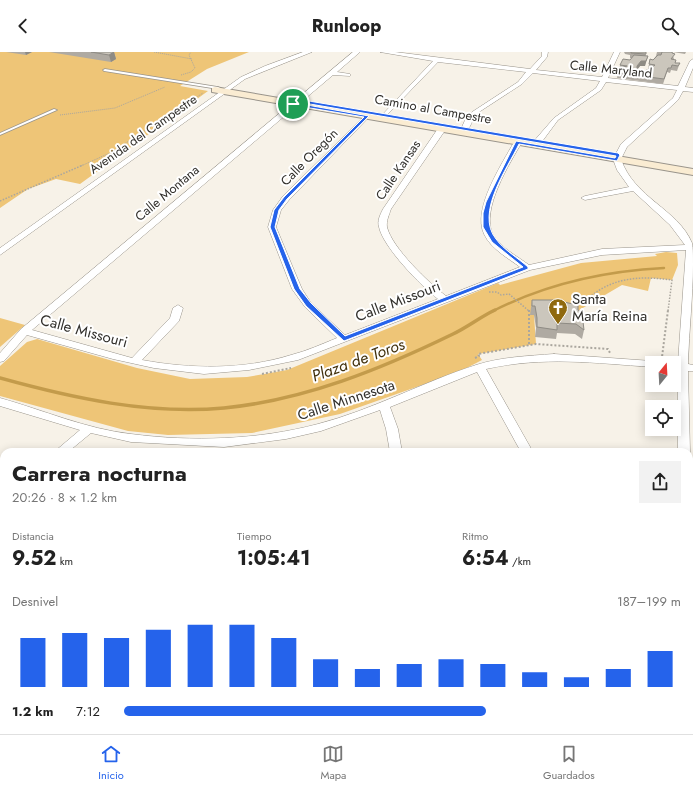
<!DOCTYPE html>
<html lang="es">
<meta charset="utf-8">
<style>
body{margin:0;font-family:Jost,sans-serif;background:#f2f2f2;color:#222;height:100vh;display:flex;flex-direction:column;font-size:15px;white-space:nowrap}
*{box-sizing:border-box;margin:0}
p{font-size:13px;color:#767676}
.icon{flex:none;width:22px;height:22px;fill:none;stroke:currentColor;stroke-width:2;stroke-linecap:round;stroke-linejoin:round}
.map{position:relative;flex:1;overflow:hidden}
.panel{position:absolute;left:0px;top:396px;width:693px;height:286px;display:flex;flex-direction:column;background:#fff;border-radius:12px 12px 0 0;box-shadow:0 2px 10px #0003}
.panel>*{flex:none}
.needle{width:26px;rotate:18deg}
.tools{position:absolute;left:645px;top:304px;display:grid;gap:8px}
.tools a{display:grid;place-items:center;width:36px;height:36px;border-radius:0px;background:#fff;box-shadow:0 2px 10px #0003;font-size:20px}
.pin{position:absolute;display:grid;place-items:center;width:34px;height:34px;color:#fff;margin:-17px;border:2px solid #fff;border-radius:50%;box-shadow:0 1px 4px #0007}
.round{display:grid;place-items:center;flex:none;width:42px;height:42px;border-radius:0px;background:#f2f2f2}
.summary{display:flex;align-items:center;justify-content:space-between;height:68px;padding:0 12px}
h1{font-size:22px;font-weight:700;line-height:30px}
.stats{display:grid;grid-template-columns:repeat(3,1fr);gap:6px;height:68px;padding:4px 12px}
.stats div{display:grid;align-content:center}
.stats b{font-size:20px;font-weight:700}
.stats small{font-size:11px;font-weight:400}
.stats p{font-size:11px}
.chart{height:112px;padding:8px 12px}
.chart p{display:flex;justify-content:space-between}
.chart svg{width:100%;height:72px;margin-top:4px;stroke:#2563eb;stroke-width:6}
ul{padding:0 12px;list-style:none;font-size:13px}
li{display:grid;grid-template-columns:64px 48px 1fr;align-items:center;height:30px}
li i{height:10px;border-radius:5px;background:#2563eb}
header{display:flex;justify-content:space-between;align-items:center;height:52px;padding:0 12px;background:#fff;font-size:18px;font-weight:700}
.dock{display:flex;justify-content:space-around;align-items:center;height:56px;border-top:1px solid #e0e0e0;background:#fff;font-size:11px;color:#767676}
.dock a{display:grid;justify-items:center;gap:2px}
.dock .active{color:#2563eb}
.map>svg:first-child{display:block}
.green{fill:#eec577}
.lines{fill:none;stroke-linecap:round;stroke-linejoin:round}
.stream-far1{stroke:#c39b4b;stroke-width:2.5}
.stream{stroke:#c39b4b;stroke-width:3.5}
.lane-casing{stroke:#99948b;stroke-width:1.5}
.street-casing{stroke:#99948b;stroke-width:1}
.secondary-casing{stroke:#99948b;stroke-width:2}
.path-far2{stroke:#aaa69e;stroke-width:1;stroke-dasharray:1 1;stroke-linecap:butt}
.path-far1{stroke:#aaa69e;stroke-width:1.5;stroke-dasharray:1.5 1.5;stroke-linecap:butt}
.path{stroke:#aaa69e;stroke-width:2;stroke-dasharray:2 2;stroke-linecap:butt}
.lane{fill:#fff;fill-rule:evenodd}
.street{fill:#fff;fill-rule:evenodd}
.secondary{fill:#faecd2;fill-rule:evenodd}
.wall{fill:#afaaa2}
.shaded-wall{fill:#8e8b84}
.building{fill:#cbc6bc;stroke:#8e8b84}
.route{fill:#2563eb;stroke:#fff;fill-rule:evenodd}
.labels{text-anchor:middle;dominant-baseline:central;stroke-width:4;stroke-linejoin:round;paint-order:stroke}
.far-street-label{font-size:13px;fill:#32302c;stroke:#fff}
.poi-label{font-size:15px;fill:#32302c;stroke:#fff;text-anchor:start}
.street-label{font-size:15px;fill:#32302c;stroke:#fff}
.water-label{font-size:16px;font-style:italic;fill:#41300c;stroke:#fff}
</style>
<header><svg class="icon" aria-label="back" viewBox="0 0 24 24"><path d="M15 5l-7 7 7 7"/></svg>Runloop<svg class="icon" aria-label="search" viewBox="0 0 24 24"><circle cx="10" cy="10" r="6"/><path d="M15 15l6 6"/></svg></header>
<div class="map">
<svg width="693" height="682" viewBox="0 0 693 682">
<rect width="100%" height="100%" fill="#f7f2e8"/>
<!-- green -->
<path class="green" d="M0,0h249l-42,17 -27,17 28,5 -128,93 -24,-5 -28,10 -28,19z
M666,200l11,1 1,12 -6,15 -21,-2 -3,13 -26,-6 -46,27 -42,3 2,29 -58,10 4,6 -23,12 -119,42 -88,19 -84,2 -40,-4 -128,-35v-30l27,-24 10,-3 100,29 53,11 57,-2 40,-7 211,-87 2,2 81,-22 76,-7 -2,-2z
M0,266l25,7 -25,22z"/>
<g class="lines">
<!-- stream-far1 -->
<path class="stream-far1" d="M493,259c53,-27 112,-40 171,-43"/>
<!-- stream -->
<path class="stream" d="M0,326c72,20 149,37 224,30 81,-8 157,-39 229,-74 15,-7 27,-17 42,-24"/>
<!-- lane casing -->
<g class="lane-casing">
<path id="lane" d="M105,17l113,18 2,1 -2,1 -114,-18 -1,-1z
M54,57l3,1 -57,25v-2z"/>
</g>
<!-- street casing -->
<g class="street-casing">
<path id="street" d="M303,0h9l-67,27 -245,176v-7l241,-171 24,-11z
M353,0h7l-23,20 13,2v2l-17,-1 -301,255 100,28 38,-40 3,-10 5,-3 5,3 -4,13 -37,39c49,9 101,10 149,-5 16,-4 31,-11 46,-17l-32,-31 -13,-18 -24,-62 5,-17 10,-14 84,-82 2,1v2l-80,83 -8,10 -5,17 20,48 6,14 9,14 34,32 93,-36c-17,-13 -55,-52 -59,-72 -2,-6 1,-12 4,-18l56,-82 7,2 -55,80c-2,6 -5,12 -4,18 5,21 42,56 59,69l74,-29c-12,-9 -29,-18 -36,-33 -12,-25 18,-70 30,-92l4,-2 4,2c-12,21 -42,68 -29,93 8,13 24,21 36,30l73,-16 83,-4 -15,-20 -37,-34 -48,9 -4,-2 4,-2 44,-9 -12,-17 -4,-11 8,-15 52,-46 4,-8 -71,-8 -5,8 -43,30 -17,23h-3l-4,-2 20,-23 42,-30 4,-7 -67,-8 -11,11 -46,30c-4,5 -5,15 -11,17l-4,-2 5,-11 6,-6 46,-30 8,-10 -88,-10 -53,55 -3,-2 1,-1 50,-53 -53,-9h15l135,17 12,-13v-4h6l-1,5 -11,13 66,7 12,-25h6l-12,26 70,8 12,-25 3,-2v9l-8,19 8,1v4l-10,-1 -5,9 -51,47 -6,12c13,39 57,50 71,84 1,5 1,15 1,21 0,33 -4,66 -5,100l5,1v6h-5l2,81 -1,2v-2h-11v-83l-4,-1v-5h-4l8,-1 8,-112 -84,5 -72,15 -232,90 -49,10 -45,4 -50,-6 -41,-9 -86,-24 -23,26 -4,1v-9l21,-24z
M554,302l98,7 5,2h-5v4c-58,-4 -108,-11 -166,2l47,83h-12l-44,-80 -87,35 8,22 4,23h-12l-4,-23 -6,-19 -59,21 -35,8 -62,8 -93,-5 -40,-9 -23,19h-14l26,-22 -80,-24v-8c43,12 86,31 131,36 61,8 127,6 187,-10 54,-14 105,-42 158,-59 25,-8 52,-9 78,-11z
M4,441v11l-4,2v-11z
M689,617l4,1v14l-4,-1z
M689,650l4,1v31h-10v-4h6z
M228,678h16l-1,4h-16z"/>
</g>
<!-- secondary casing -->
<g class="secondary-casing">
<path id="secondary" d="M215,35l478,82v6l-481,-83v-4z"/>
</g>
<!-- path-far2 -->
<path class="path-far2" d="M154,0l38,7
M181,23l10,-3 4,-4 -6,-13 2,-3
M60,63l55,-7 50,-21
M81,114l31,-14 91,-59"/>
<!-- path-far1 -->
<path class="path-far1" d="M0,149l83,-36
M489,240h8l4,3 8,-1 20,17
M577,254c9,-5 16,-13 26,-18 22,-12 45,-11 69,-8l-4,31"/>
<!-- path -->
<path class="path" d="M529,258v35
M659,305h3l6,-47
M475,306l4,-2 -1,-2 58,-10 72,5 2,4
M262,322l29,-6"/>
<!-- lane -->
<use href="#lane" class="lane"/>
<!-- street -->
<use href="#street" class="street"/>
<!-- secondary -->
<use href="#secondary" class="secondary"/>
</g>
<!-- wall -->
<path class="wall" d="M6,0h26l-6,3z
M49,0h65l2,7 -5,3z
M624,0h22l-1,14h-5l-2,3 2,3 5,1 5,-3 1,-1h-3l2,-10 3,1 3,-4 1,-4h16l-1,1 2,6h-1l2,4h5l-2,5 -1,3 -6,-1 -1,3 -3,-1 -4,12 -46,-6 3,-13 10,-5 2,-2h-2v-3l-5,-1z
M673,0h13l-1,2z
M532,248l46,10 6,20 -2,9 -7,-5 -18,-1 -1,6 -21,-2 1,-9 -2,-13h-4z"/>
<!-- shaded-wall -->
<path class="shaded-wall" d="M25,0h7l-6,3z
M114,0l2,7 -5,3 -2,-7z
M648,4l-3,10h-5l-4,5 1,-5 4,-5z"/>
<!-- building -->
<path class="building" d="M91,0h23l-5,3z
M631,0h15v2l-15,-1z
M662,0h10v1l3,1 -4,5 5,1 -1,3h5l-2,3 -6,-1 -1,3h-3l-4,11 -46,-6 2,-5 7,-2 -7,-1 3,-6 7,1 4,-5 14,1 -2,5h-5l-4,5v3l3,1 -1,2 6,1 1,-3h4l5,-5 -6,-1 1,-5 3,1 5,-5h3z
M532,248h22l24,5v5l4,3 2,17 -8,-6 -19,-1v7l-20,-3v-9l-2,-12h-3z"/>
<!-- route -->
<path class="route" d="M297,47l321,54 2,2 -3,6 -98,-17c-12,25 -44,69 -23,95 8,11 22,19 32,28v2l-184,72 -38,-35 -12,-17 -24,-62 4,-17 10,-13 80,-80 -72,-12zM298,50l318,54 -1,2 -99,-17 -30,61 -3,11v14l9,15 31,25 -178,69 -34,-33 -11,-14 -25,-62 4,-17 8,-11 82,-83 -73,-13z"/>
<!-- icons -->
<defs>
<g id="church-pin" transform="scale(1)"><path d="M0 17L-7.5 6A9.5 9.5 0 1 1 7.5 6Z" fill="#8f690f" stroke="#fff"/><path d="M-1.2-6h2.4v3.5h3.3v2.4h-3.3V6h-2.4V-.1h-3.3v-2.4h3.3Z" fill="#fff"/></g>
</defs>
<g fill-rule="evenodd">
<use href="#church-pin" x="558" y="256"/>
</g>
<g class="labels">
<!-- far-street labels -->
<g class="far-street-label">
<text transform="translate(611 17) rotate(6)">Calle Maryland</text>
<text transform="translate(433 57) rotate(10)">Camino al Campestre</text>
<text transform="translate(143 82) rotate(-35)">Avenida del Campestre</text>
<text transform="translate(309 105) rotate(-45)">Calle Oregón</text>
<text transform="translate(398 118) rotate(-56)">Calle Kansas</text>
<text transform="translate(167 141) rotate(-40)">Calle Montana</text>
</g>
<!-- poi labels -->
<g class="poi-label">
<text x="572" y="247">Santa<tspan x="572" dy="17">María Reina</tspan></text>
</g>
<!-- street labels -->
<g class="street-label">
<text transform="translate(398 249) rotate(-21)">Calle Missouri</text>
<text transform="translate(84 279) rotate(15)">Calle Missouri</text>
<text transform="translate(346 348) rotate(-18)">Calle Minnesota</text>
</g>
<!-- water labels -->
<g class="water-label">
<text transform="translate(358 308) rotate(-20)">Plaza de Toros</text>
</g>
</g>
</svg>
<div class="tools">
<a><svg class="needle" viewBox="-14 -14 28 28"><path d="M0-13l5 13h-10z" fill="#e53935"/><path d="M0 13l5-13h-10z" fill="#767676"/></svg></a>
<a><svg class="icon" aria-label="locate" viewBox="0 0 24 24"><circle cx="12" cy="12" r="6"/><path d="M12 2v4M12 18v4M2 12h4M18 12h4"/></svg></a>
</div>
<div class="pin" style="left:293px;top:52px;background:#1e9e55"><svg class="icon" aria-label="arrive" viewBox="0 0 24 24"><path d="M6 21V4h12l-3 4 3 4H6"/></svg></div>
<section class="panel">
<div class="summary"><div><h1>Carrera nocturna</h1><p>20:26 · 8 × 1.2 km</p></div><a class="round"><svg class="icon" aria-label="share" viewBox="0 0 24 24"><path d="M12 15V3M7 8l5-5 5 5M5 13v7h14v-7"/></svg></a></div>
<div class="stats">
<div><p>Distancia</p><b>9.52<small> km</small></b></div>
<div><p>Tiempo</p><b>1:05:41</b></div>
<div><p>Ritmo</p><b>6:54<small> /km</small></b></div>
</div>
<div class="chart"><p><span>Desnivel</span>187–199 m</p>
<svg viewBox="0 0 160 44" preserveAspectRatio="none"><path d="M5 44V14M15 44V11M25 44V14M35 44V9M45 44V6M55 44V6M65 44V14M75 44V27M85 44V33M95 44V30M105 44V27M115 44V30M125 44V35M135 44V38M145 44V33M155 44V22"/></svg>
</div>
<ul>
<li><b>1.2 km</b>7:12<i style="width:65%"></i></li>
</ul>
</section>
</div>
<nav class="dock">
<a class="active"><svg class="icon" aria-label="home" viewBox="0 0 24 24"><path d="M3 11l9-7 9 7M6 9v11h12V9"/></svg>Inicio</a>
<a><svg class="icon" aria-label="map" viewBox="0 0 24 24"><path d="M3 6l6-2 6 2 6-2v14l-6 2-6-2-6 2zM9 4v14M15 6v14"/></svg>Mapa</a>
<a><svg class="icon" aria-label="saved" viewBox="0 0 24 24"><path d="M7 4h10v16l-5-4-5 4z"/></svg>Guardados</a>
</nav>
